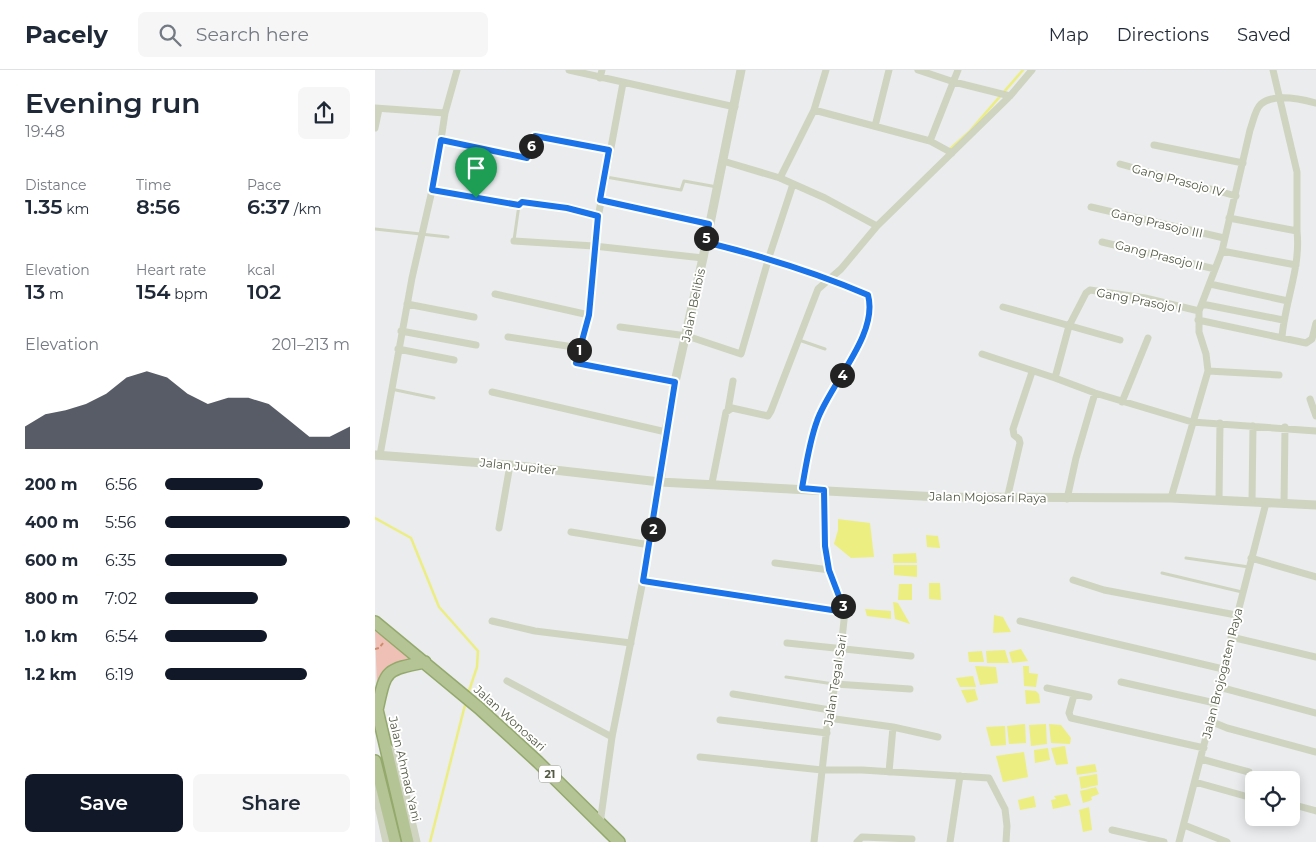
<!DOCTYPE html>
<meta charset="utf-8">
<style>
body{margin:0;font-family:Montserrat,sans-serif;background:#f6f6f7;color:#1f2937;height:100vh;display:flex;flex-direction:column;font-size:19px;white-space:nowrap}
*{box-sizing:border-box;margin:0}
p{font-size:16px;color:#747a83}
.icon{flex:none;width:28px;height:28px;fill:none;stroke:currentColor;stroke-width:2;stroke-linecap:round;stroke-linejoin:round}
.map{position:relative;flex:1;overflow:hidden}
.side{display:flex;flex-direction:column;background:#fff;width:375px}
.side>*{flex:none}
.buttons{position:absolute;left:870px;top:701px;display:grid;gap:10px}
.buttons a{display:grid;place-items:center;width:55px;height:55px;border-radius:8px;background:#fff;box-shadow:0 2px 12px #0003;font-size:25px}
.pin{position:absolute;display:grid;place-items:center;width:42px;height:42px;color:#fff;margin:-51px -21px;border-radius:50% 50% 50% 0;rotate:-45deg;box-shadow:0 0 5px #0007}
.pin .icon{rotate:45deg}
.km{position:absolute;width:25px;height:25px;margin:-12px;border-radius:50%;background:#222;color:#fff;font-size:14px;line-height:25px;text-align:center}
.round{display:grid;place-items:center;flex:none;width:52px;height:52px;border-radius:8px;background:#f6f6f7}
.overview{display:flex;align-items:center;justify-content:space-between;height:85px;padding:0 25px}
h1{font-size:28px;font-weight:600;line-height:38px}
.figures{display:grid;grid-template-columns:repeat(3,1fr);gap:8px;height:85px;padding:5px 25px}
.figures div{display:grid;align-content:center}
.figures b{font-size:21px;font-weight:600}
.figures small{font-size:14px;font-weight:400}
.figures p{font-size:14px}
.chart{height:140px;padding:10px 25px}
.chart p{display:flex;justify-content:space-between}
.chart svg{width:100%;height:90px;margin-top:5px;fill:#111827;opacity:.7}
.primary-button{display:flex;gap:10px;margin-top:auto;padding:10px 25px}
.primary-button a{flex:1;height:58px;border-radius:8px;background:#111827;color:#fff;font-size:20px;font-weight:600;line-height:58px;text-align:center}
.primary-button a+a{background:#f6f6f7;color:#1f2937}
ul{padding:0 25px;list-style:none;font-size:16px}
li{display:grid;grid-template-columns:80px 60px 1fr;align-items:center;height:38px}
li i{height:12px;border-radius:6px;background:#111827}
header{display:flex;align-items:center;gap:30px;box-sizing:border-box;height:70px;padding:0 25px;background:#fff;border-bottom:1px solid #e0e1e3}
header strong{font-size:24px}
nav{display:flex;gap:28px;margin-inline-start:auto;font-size:18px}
.search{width:350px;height:45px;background:#f6f6f7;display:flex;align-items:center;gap:12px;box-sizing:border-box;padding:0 18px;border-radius:8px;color:#747a83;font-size:19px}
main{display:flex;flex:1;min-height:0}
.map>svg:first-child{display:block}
.green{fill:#efc1b6}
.water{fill:#ecee81}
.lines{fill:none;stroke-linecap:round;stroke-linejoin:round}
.stream{stroke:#ecee81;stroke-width:2.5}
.trunk-casing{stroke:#94a96c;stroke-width:14}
.path{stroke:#ce8c6d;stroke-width:2;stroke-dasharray:4 2.5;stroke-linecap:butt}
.service{stroke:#ced4c0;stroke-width:3}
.minor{stroke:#ced4c0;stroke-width:7}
.tertiary{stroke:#ced4c0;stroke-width:9}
.trunk{stroke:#b5c494;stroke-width:11}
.route-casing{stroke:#fff;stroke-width:10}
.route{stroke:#1a73e8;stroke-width:6}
.labels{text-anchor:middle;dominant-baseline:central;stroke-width:4;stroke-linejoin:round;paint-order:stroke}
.shield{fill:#fff;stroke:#878b7b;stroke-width:1}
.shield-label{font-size:11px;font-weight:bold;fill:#535943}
.street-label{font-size:12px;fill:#535943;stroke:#fff}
</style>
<header>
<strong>Pacely</strong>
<div class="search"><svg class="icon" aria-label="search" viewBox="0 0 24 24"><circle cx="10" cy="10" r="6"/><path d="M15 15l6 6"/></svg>Search here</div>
<nav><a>Map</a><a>Directions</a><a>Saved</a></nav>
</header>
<main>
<section class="side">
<div class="overview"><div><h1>Evening run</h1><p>19:48</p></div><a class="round"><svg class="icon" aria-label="share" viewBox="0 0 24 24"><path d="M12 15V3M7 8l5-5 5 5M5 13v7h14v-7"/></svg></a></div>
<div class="figures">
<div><p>Distance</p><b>1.35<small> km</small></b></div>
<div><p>Time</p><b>8:56</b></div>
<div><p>Pace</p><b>6:37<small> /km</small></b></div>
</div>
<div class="figures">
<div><p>Elevation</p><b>13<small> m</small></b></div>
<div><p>Heart rate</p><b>154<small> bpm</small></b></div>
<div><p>kcal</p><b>102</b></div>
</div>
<div class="chart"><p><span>Elevation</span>201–213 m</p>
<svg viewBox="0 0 160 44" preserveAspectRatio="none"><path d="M0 44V33L10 27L20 25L30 22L40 17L50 9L60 6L70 9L80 17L90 22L100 19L110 19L120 22L130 30L140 38L150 38L160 33V44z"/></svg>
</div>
<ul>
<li><b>200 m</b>6:56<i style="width:53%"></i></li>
<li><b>400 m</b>5:56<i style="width:100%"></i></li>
<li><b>600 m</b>6:35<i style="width:66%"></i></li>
<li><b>800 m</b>7:02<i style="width:50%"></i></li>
<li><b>1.0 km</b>6:54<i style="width:55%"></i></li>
<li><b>1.2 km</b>6:19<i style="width:77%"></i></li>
</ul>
<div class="primary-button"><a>Save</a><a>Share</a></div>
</section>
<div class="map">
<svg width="941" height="772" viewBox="0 0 941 772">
<rect width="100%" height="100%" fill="#ebecee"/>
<!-- green -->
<path class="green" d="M0,561l39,29 -37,30z"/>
<!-- water -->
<path class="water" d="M463,449l32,4 4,34 -23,1 -17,-14 4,-14z
M551,465l12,1 2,12 -13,-1z
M541,483l1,10h-24v-9z
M519,495h23v12l-23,-2z
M554,513h11l1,17 -12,-1z
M524,514h13v16h-14z
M518,532l5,1 12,21 -15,-5z
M490,539l26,2v8l-24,-3z
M619,545l9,2 8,15 -18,1z
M646,579l7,12 -16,2 -3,-11z
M630,580l4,13h-22l-1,-12z
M607,581l2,11h-15l-1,-10z
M600,596l21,1 2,16 -18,2z
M648,596h6v7l9,1 -2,13 -12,-1z
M598,606l3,11h-16l-4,-9z
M600,619l3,11 -11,3 -6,-13z
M650,620l11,1 3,3 1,9 -14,1z
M650,654l1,19 -17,1 -2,-18z
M671,654l1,20 -16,2 -2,-21z
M674,654l12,1 10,13 -1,6 -19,-1z
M630,656l1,19 -15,1 -5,-19z
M690,676l3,18 -12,1 -5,-17z
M673,678l2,12 -15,3 -1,-13z
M649,682l4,25 -25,5 -7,-26z
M720,694l2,8 -20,3 -1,-8z
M722,704l1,11 -17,4 -2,-12z
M721,717l3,7 -8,3 1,3 -9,3 -3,-12z
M692,724l4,11 -18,4 -2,-9 5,-1 -2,-3z
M659,726l2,11 -16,3 -2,-10z
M714,737l3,23 -9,2 -4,-22z"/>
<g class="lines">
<!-- stream -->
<path class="stream" d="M574,80l20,-18 54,-62
M0,448l36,20 28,69 39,44 -1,16 -9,27
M55,772l36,-141"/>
<!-- trunk casing -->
<g class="trunk-casing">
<path id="trunk" d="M0,552l104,86 59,54 81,80
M0,631l33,141
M2,640c9,-40 7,-40 48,-48
M0,691l20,81"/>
</g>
<!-- path -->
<path class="path" d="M0,579l4,-1 5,-6"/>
<!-- service -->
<path class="service" d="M231,107l75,13 3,-9 33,6
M58,120l86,15
M0,159l73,8
M139,170l5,-35 3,-3 45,6 30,8
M424,270l26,9
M16,319l43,9
M811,488l63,9
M787,503l80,19
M411,607l48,7"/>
<!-- minor -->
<path class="minor" d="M194,0l166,37
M543,0l36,12 56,14
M898,0l24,102v59
M225,8l2,-8
M0,38l70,5
M439,40l12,-40
M500,56l14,-56
M0,58l4,-19
M66,70l86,18 8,-22 74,14
M555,71l22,12
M779,75l89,18
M348,91l57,17 45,20 52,28
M745,94l116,32
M405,108l34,-68 116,31 28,-71
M225,130l109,24
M716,137l133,31
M854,148l68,13c4,36 -12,70 -15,106
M139,171l80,5 109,12
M330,172c57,14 110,30 163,53 11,41 -39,89 -51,126 -8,22 -11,45 -15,67
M727,172l113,27
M847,181l74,14
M835,214l78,17
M120,224l94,21 -13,48 99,19
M32,234l67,13
M827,234l81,16
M628,237l117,33
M824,241l-54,-13 -55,-8 -4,3 -17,33 -14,52 40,15 97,29 124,9
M214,245l8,-92 26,-140
M823,250l108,23 6,-4 4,-16
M245,257l67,9 54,18 28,-97 24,-73
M26,261l75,14
M133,267l72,11
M23,279l56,11
M607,284l73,24
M833,301l71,4
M117,322l174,40
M935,329l6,17
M747,332l26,-64
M353,340l5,-29
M5,385l32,-177 24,-105 9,-60 12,-43
M337,413l14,-71 6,-4 36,8 3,-5 47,-122 23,-20 36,-43 133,-130 22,-26
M796,428l37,-127 -2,-17 -7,-22v-21l23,-60 28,-121c3,-8 5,-21 11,-26 13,-11 40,-5 55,-1
M632,429l13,-56 -1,-4 -5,-4 -1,-6 19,-57
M692,429l9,-41 19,-65
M844,430l1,-77
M877,432l1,-76
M909,434l1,-77
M124,458l11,-63
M196,462l79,13
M876,488l65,19
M400,493l55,7
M698,510l31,10 132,25
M268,511l202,30
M117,551l43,10 96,12
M645,551l203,48
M856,567l85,20
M412,573l124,13
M132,611l105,56
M746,612l94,21
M460,614l75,5
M844,617l97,26
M672,618l42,9
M358,624l97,16
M699,625l-5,18 2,5 133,30
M453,648l65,9 45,10
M345,650l107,13
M835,651l17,7 89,24
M325,687l122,13h40l127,8 16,31 2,17 -1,16
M826,689l48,13
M514,702l4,-45
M820,712l50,14 9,-1
M916,734l25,7
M225,754l12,-87 38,-192 10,-63
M809,755l43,17
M737,760l52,12
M439,772l14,-124 11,-51 6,-56 -15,-41 -5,-24 -1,-56
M482,772l5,-5 50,2
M575,772l10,-66
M804,772l87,-339"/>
<!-- tertiary -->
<path class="tertiary" d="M0,385l135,10 150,17 279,15 232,1 145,7
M285,412l6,-50 9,-50 28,-124 38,-188
M10,676l8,7 4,7 19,82
M0,718l12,54"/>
<!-- trunk -->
<use href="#trunk" class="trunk"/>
</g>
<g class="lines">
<!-- route casing -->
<g class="route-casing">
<path id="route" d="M160,66l74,14 -9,50 109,24 -4,18c57,14 110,30 163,53 11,40 -39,90 -51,126 -8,22 -11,45 -15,67l22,2 1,56 4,24 16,42 -202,-31 32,-199 -99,-19 13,-48 9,-99 -31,-8 -45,-6 -3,3 -87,-15 9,-50 86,18z"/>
</g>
<!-- route -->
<use href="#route" class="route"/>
</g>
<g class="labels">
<!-- shield labels -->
<rect class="shield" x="164" y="695.5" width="22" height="17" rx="4"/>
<g class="shield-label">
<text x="175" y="704">21</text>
</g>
<!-- street labels -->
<g class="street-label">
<text transform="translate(803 110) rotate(15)">Gang Prasojo IV</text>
<text transform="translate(782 153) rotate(13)">Gang Prasojo III</text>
<text transform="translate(784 185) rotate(14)">Gang Prasojo II</text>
<text transform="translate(764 230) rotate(11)">Gang Prasojo I</text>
<text transform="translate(318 235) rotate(-78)">Jalan Belibis</text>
<text transform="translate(143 396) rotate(6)">Jalan Jupiter</text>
<text transform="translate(613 427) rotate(1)">Jalan Mojosari Raya</text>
<text transform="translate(847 603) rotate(-76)">Jalan Brojogaten Raya</text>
<text transform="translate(460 610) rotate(-81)">Jalan Tegal Sari</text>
<text transform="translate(135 648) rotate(42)">Jalan Wonosari</text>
<text transform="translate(30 699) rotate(77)">Jalan Ahmad Yani</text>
</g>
</g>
</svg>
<div class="buttons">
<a><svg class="icon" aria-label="locate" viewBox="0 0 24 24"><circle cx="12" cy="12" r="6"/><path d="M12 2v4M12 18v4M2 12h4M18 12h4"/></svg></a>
</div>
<div class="pin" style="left:101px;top:128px;background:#1e9e55"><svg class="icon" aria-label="arrive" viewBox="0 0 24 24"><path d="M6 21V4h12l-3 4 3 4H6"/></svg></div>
<b class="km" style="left:204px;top:280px">1</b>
<b class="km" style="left:278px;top:459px">2</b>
<b class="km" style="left:468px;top:536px">3</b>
<b class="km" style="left:467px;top:305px">4</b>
<b class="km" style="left:331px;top:168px">5</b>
<b class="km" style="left:156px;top:76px">6</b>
</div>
</main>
